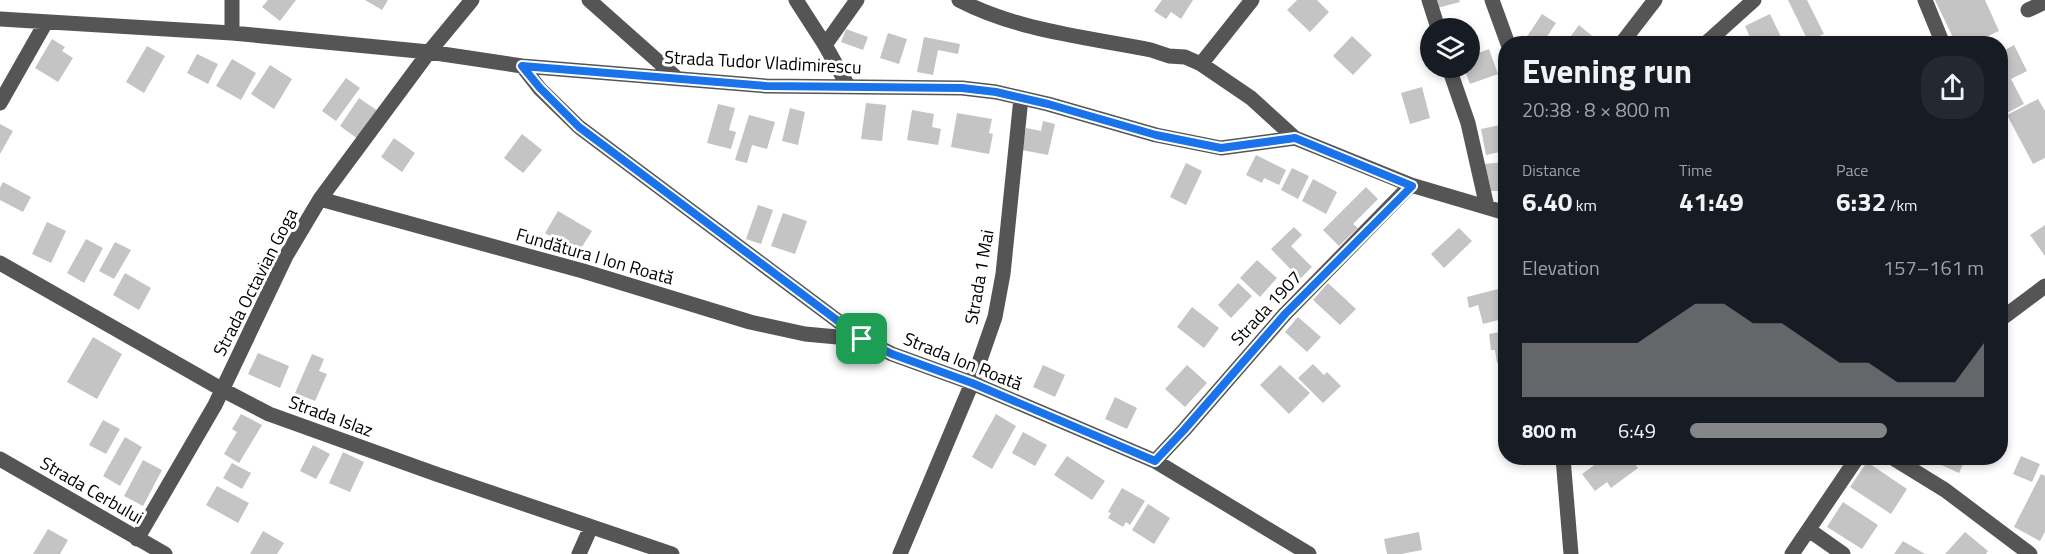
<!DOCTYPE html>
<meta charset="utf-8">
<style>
body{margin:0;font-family:"Titillium Web",sans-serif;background:#242831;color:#f1f3f6;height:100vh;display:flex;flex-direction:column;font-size:22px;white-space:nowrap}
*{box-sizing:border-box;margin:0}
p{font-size:20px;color:#9ea1a6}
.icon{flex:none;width:33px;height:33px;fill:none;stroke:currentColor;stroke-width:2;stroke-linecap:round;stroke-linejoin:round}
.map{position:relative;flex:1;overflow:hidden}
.sheet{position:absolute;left:1498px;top:36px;width:510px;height:429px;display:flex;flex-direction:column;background:#171b24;border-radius:24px;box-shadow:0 3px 9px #0003}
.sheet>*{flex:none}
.buttons{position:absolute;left:1420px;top:18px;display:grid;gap:12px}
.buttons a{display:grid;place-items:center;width:60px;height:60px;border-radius:50%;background:#171b24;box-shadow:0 3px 9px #0003;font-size:30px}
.pin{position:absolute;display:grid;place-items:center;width:51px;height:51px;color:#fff;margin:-26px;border-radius:12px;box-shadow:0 3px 9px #0006}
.round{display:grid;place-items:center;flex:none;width:63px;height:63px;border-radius:24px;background:#242831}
.summary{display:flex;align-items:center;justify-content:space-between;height:102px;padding:0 24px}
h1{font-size:33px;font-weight:700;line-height:45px}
.figures{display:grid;grid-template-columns:repeat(3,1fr);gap:9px;height:102px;padding:6px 24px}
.figures div{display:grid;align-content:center}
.figures b{font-size:26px;font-weight:700}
.figures small{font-size:16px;font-weight:400}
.figures p{font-size:16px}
.chart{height:168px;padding:12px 24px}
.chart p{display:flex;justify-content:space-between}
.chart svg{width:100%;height:108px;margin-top:6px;fill:#858687;opacity:.7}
ul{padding:0 24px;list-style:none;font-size:20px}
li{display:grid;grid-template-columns:96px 72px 1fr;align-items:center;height:45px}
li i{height:15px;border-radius:8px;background:#858687}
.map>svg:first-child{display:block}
.building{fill:#c4c4c4}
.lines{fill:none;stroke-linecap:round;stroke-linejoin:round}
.minor{stroke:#555;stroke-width:15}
.route-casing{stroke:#fff;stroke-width:12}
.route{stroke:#1a73e8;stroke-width:8}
.labels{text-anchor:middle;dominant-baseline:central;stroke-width:6;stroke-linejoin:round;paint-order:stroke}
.street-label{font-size:18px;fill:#000;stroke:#fff}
</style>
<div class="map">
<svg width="2045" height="554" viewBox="0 0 2045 554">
<rect width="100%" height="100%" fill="#fff"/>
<!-- building -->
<path class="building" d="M268,0h28l-16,21 -18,-14z
M365,0h23l-6,10z
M1162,0h31l-12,19 -10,-7 -5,7 -12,-8z
M1297,0h20l12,12 -19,20 -23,-22z
M1435,0h24l1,2 -23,6z
M1788,0h19l17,34 -16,7z
M1935,0h50l14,31 -28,13h-15z
M1542,14l14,9 -14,21h-20z
M1770,14l12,25 -9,5h-20l-8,-18z
M1579,25l18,15 -3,4h-29z
M846,29l22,8 -5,13 -22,-8z
M888,33l19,6 -8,25 -19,-6z
M1352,36l20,19 -19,20 -20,-19z
M924,37l36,7 -2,10 -20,-4 -5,25 -16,-3z
M52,39l13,8 -3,4 11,7 -15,24 -23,-14z
M2014,45l13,26 -16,8 13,25 -23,12v-64z
M147,46l18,10 -21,37 -18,-11z
M1489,49l9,25 -28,10 -6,-16h6v-12z
M197,54l21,10 -10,20 -21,-11z
M232,59l24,14 -15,27 -25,-14z
M270,65l22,14 -18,30 -23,-15z
M346,78l14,10 -24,33 -14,-10z
M1422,87l8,31 -20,6 -9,-31z
M359,98l19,13 -20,28 -18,-13z
M2038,99l7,12v47l-12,6 -26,-49z
M866,103l20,2 -4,36 -21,-2z
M718,104l17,4 -6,22 7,2 -5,17 -24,-6z
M790,108l15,4 -7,33 -16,-4z
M912,110l22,4 -2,13 9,2 -3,16 -31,-5z
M957,113l35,6 -3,14 4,1 -4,20 -38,-7z
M749,115l26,7 -8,27 -15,-4 -5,18 -12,-3z
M1043,121l12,3 -7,31 -26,-5 4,-22 15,3z
M0,124l13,7 -13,23z
M1500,125l4,26 -18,4 -5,-26z
M522,134l20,16 -19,23 -19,-15z
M394,138l21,15 -13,19 -21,-15z
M1256,155l30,15 -7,15 -15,-7 -2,5 -16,-8z
M1506,162v29h-19l-4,-27z
M1186,163l16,8 -16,34 -16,-8z
M1292,168l17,8 -11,23 -17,-9z
M1313,179l24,13 -11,22 -24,-13z
M3,182l28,15 -8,15 -23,-12v-12z
M1366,187l12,12 -25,25 5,4 -19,18 -16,-16z
M758,205l15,5 -12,34 -15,-5z
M558,211l34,20 -14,22 -33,-20z
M783,213l24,8 -12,33 -24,-8z
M47,222l19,9 -15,32 -19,-9z
M2045,225v31l-15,-21z
M1294,227l8,8 -11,11 21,21 -12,12 -29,-30z
M1459,228l13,13 -28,27 -13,-14z
M86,239l17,9 -19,35 -17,-10z
M115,242l16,8 -17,29 -15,-8z
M1257,260l20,18 -17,19 -20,-19z
M125,273l26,15 -12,22 -26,-15z
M1506,281v37l-23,6 -5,-19 -9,3 -2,-11 35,-9 -1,-6z
M1238,283l14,13 -21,22 -13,-13z
M1328,283l28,26 -16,16 -27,-25z
M1192,307l27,21 -15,20 -27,-21z
M1298,317l23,20 -14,15 -22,-20z
M1506,331v31l-9,1 -2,-13h-4l-2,-16z
M93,337l29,17 -25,45 -30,-17z
M258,353l31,13 -9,22 -32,-14z
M312,354l12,5 -5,12 8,3 -12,27 -20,-8z
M1313,364l11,11 3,-3 14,14 -18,17 -25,-25z
M1043,365l22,10 -10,22 -22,-10z
M1187,365l20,18 -22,24 -20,-18z
M1280,365l30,28 -21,21 -29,-29z
M1115,397l22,11 -10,21 -22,-10z
M241,414l21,11 -23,38 -15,-9 13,-22 -5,-3z
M996,414l20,12 -24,43 -20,-12z
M103,420l17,9 -14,25 -17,-9z
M1023,432l24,13 -12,21 -23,-13z
M125,437l17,10 -22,39 -17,-10z
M313,445l17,9 -14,25 -16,-8z
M343,452l21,10 -14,30 -21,-9z
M1067,456l38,25 -13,19 -38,-25z
M2021,456l19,8 -8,18 -19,-8z
M1604,458h26l8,10 -27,20 -4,-6 -12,9 -13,-17z
M1940,458h26l-7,15 -22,-10z
M143,460l19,10 -19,36 -19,-10z
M1867,462l40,27 -16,25 -41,-27z
M232,463l19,10 -9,16 -19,-11z
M2041,474l4,2v56l-5,9 -26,-14z
M217,486l32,17 -11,20 -32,-18z
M1122,488l23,13 -15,24 -4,-3 -3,5 -15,-9 3,-5 -3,-1z
M1843,502l35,23 -16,24 -35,-22z
M1148,504l22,14 -16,26 -22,-14z
M48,529l20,11 -8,14h-27z
M263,531l21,12 -7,11h-27z
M1419,532l3,18 -21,4h-14l-3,-15z
M1965,532l23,19 -2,3h-41z
M1903,541l22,13h-31z"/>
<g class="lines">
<!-- minor -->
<path class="minor" d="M589,0l89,79
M796,0l29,45 23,41
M959,0c60,31 127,37 192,50l18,6 16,1 16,7 50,34 44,40
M1429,0l9,28
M1492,0l16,44
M1925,0l18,44
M2028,10l17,-8
M0,19l232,14 197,19 93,14 244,20 196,2 34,4 52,12 108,31 65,13 74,-10 116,47 95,28
M232,33v-33
M1621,44l34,-44
M1705,44l49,-44
M825,45l32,-45
M1201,64l51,-64
M522,66l18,23 39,38 283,212 30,15 80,29 183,78 154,93
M1449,68l19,55 19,84
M0,103l46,-81
M320,199l263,72 167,51 55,12 54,5
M0,263l223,127 46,24 167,60 236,80
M2001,319l44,-33
M1563,458l8,96
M1893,458l52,32 85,64
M0,459l165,95
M1155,461l29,-31 101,-116 126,-129
M1809,530l34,24
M137,539l78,-134 71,-149 34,-57 109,-147 43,-52
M579,554l12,-27
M900,554l72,-171 23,-66 8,-43 18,-176
M1792,554l65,-96"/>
</g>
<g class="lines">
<!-- route casing -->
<g class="route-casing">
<path id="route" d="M522,66l244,20 196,2 34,4 52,12 108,31 65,13 74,-10 117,48 -127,128 -101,116 -29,31 -183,-78 -80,-29 -30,-15 -283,-212 -39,-39z"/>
</g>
<!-- route -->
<use href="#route" class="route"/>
</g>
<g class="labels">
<!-- street labels -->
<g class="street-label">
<text transform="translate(763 62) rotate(3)">Strada Tudor Vladimirescu</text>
<text transform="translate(595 256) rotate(16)">Fundătura I Ion Roată</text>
<text transform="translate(979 277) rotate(-80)">Strada 1 Mai</text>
<text transform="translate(255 282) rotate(-63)">Strada Octavian Goga</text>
<text transform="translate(1266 308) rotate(-47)">Strada 1907</text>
<text transform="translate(963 361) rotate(22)">Strada Ion Roată</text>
<text transform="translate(331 416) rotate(20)">Strada Islaz</text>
<text transform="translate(92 490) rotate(30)">Strada Cerbului</text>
</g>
</g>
</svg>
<div class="buttons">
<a><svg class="icon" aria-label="layers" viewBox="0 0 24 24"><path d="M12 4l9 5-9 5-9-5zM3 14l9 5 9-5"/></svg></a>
</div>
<div class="pin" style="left:862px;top:339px;background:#1e9e55"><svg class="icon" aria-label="arrive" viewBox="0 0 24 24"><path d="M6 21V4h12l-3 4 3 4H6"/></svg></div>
<section class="sheet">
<div class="summary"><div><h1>Evening run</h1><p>20:38 · 8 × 800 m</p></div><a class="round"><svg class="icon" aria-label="share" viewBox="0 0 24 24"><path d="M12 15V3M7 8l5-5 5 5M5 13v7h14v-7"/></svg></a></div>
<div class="figures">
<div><p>Distance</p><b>6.40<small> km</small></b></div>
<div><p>Time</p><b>41:49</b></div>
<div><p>Pace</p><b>6:32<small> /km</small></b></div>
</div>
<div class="chart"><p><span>Elevation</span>157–161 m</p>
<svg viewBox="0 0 160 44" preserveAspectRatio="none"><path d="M0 44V22L10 22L20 22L30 22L40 22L50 14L60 6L70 6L80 14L90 14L100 22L110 30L120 30L130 38L140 38L150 38L160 22V44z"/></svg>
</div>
<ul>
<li><b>800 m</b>6:49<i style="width:67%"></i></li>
</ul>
</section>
</div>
